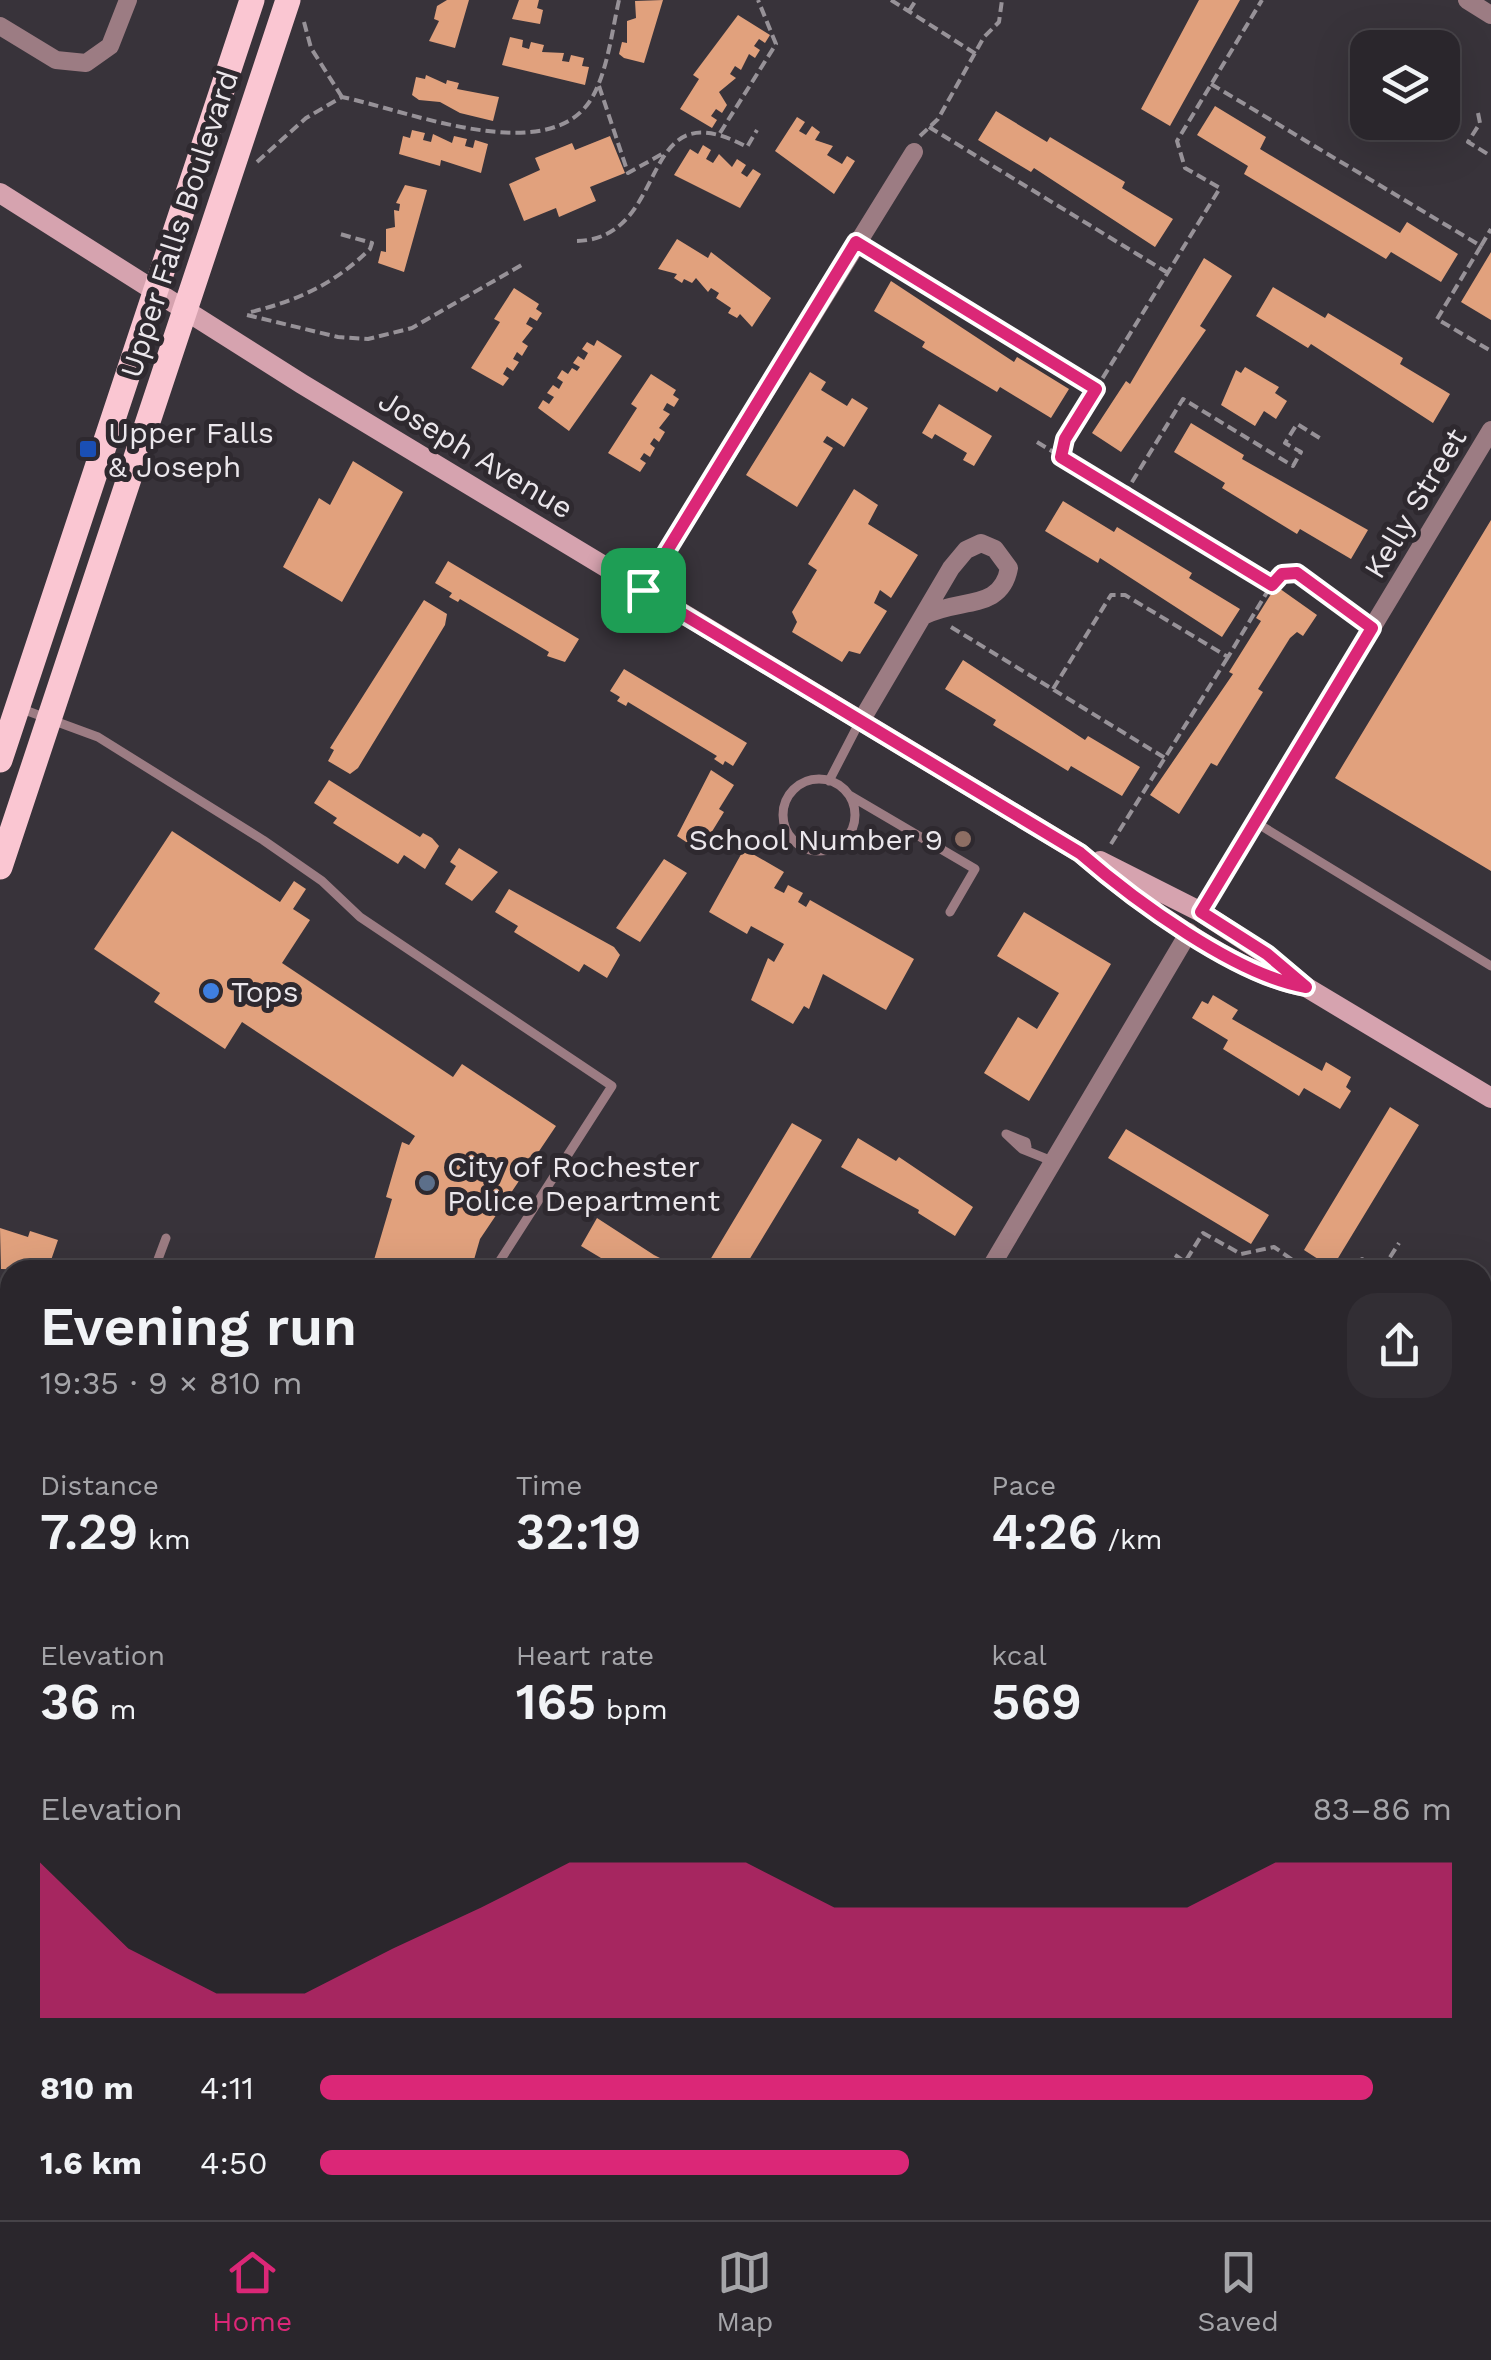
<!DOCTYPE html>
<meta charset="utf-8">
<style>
body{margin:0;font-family:"Work Sans",sans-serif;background:#322e34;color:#f1f3f6;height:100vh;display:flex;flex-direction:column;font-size:38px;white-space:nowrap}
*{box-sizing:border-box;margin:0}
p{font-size:32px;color:#a5a5a9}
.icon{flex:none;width:55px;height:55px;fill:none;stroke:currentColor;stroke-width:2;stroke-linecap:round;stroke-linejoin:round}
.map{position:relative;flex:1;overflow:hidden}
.details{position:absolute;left:0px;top:1260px;width:1492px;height:960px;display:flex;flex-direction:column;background:#2a262c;border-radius:30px 30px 0 0;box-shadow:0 10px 40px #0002,0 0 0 2px #464348}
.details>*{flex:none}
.tools{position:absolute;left:1350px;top:30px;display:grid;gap:20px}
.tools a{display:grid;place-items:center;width:110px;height:110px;border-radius:20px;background:#2a262c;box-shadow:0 10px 40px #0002,0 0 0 2px #464348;font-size:50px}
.pin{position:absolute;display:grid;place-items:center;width:85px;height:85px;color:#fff;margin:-42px;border-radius:20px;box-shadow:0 5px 15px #0006}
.round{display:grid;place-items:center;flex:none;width:105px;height:105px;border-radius:30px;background:#322e34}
.head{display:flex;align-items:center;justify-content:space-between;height:170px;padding:0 40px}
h1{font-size:55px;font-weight:600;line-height:75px}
.stats{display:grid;grid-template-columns:repeat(3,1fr);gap:15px;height:170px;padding:10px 40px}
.stats div{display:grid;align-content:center}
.stats b{font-size:50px;font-weight:600}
.stats small{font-size:28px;font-weight:400}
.stats p{font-size:28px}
.chart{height:280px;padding:20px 40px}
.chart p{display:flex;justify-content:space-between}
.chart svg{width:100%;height:180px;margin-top:10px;fill:#db2777;opacity:.7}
ul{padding:0 40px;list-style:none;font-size:32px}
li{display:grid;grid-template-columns:160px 120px 1fr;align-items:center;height:75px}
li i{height:25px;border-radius:12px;background:#db2777}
.tab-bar{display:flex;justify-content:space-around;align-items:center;height:140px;border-top:2px solid #464348;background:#2a262c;font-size:28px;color:#a5a5a9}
.tab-bar a{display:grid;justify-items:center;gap:5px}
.tab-bar .active{color:#db2777}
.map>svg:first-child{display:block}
.green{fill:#325324}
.building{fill:#e1a17d}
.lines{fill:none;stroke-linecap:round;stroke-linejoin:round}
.path{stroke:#979298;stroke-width:4;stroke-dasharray:10 5;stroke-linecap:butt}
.lane{stroke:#9c7c83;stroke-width:9}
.street{stroke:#9c7c83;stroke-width:18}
.secondary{stroke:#d6a3af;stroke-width:20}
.primary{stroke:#fac6d2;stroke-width:25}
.route-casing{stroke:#fff;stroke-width:20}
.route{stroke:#db2777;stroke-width:12}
.transit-dot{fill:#1a4fb4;stroke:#2e292f;stroke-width:4}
.education-dot{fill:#8d6e63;stroke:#2e292f;stroke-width:4}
.shop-dot{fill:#3f7fe0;stroke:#2e292f;stroke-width:4}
.service-dot{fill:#5c6f8a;stroke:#2e292f;stroke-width:4}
.labels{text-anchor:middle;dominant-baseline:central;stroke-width:10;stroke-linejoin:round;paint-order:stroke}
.street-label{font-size:30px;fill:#ebe7ec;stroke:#2e292f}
.poi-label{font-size:30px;fill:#ebe7ec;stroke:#2e292f;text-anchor:start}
</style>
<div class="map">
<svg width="1491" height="2220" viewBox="0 0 1491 2220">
<rect width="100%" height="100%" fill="#38333a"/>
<!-- green -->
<path class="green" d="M1123,2210h111l2,10h-113z"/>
<!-- building -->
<path class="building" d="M447,0h22l-14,48 -26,-7 10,-20 -5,-2 3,-13z
M519,0h20l-2,8 6,2 -3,14 -28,-5z
M663,0l-19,63 -20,-5 -5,-4 3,-12 5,1v-22l9,-3 -1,-17z
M1199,0h41l-70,126 -29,-17z
M738,15l32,20 -5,8 -6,-4 -5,7 6,4 -5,8 -6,-4 -8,16 -6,-4 -5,8 6,4 -17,14 8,13 -5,8 -6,-4 -5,7 6,4 -5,8 -32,-19 19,-30 -6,-4z
M510,37l13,3 -1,7 7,2 2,-7 13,3 -2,7 22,1 -2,8 7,1 2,-7 13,3 -2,8 7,1 -4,18 -83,-20z
M426,75l20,9 1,-4 12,3 -2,6 42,8 -6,24 -33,-8 -20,-11 -21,-2 -7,-5 4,-18 9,2z
M1215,106l51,31 -6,12 140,84 7,-11 51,32 -17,28 -50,-30 -5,7 -142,-85 4,-8 -51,-31z
M996,111l51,31 3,-5 75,45 -3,6 51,31 -18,28 -121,-79 -3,4 -53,-32z
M797,117l8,5 -6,9 7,4 6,-9 8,6 -5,8 18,6 -6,9 15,9 5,-8 8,5 -21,33 -59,-43z
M412,130l13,3 -2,7 8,2 2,-8 19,9 2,-7 13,3 -2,7 8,2 2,-8 13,4 -7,29 -40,-13 -1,6 -41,-12 4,-18 7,2z
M610,136l15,37 -35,14 6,14 -37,16 -3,-9 -32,13 -15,-37 31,-14 -5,-12 37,-15 3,7z
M703,145l8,5 -5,9 7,4 6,-9 13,13 5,-8 9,6 -5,8 6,4 6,-8 8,5 -21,34 -66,-33 16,-26 8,5z
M405,185l22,5 -23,82 -26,-9 3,-12 5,1v-23l9,-2 -1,-17 5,1 1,-7 -4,-1z
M677,239l31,19 3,-6 60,46 -19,29 -12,-13 -3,4 -9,-5 3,-5 -15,-10 3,-5 -8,-5 -3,4 -12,-14 -4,5 -8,-4 -2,4 -8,-5 3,-4 -19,-5z
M1491,252v68l-30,-18z
M1204,258l28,18 -32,50 6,4 -85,122 -29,-19 34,-52 4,3z
M891,281l123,81 3,-5 52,32 -18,29 -51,-31 -3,5 -75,-45 3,-5 -51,-31z
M1273,287l52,31 3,-5 75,45 -3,6 50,30 -17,29 -122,-79 -3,4 -52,-32z
M514,288l25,16 -3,5 6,4 -5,8 -7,-4 -4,7 7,4 -11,14 6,4 -6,10 -5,-4 -4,7 6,3 -6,9 -6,-4 -4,7 6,4 -6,8 -32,-18 29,-46 -6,-3z
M597,340l25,16 -53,75 -31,-23 5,-8 6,4 5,-7 -7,-4 6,-8 6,4 4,-7 -6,-4 5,-8 6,4 4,-6 5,3 3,-4 -7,-4 5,-7 6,4 4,-7 -6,-4 5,-7 7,4z
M1245,367l34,20 -4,6 12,8 -11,18 -12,-8 -9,15 -34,-21 15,-35 5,3z
M810,372l16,10 -5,8 26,16 5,-8 16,10 -24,39 -17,-11 -4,6 10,6 -36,59 -51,-32z
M651,374l25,16 -3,5 6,4 -5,8 -7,-4 -4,7 7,4 -11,14 6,4 -6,10 -5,-4 -4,6 5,4 -5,9 -6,-4 -4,6 6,4 -6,9 -32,-19 29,-45 -6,-4z
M939,404l53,32 -18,30 -11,-6 4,-7 -32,-19 -3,5 -10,-6z
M1191,423l53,32 -2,4 126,71 -17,29 -51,-30 -3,5 -75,-46 3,-5 -51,-31z
M353,461l50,31 -61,110 -59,-35 36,-69 11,7z
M854,489l24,16 -10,19 50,31 -27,43 -11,-8 -6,13 13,8 -27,43 -11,-3 -7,11 -50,-30 5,-10 -5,-10 25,-42 -9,-6z
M1063,501l51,31 3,-5 75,46 -3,5 51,31 -18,28 -122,-79 -2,5 -53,-32z
M1491,520v351l-156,-93z
M448,561l131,78 -14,23 -18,-6 2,-4 -89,-53 -2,3 -9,-5 3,-4 -17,-10z
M1276,586l41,29 -14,21 -6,-4 -7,6 -32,51 5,3 -46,74 -6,-3 -32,51 -29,-19 83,-121 -4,-2 32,-51 -5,-3z
M424,600l23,14 -2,11 -87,143 -8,6 -22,-13 6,-11 -4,-2z
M963,660l122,80 3,-4 52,31 -18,29 -51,-30 -3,5 -75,-46 3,-5 -51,-31z
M624,669l123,74 -14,23 -8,-5 -2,4 -9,-6 3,-3 -89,-54 -2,4 -9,-5 3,-4 -10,-6z
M711,770l23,15 -15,24 5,3 -24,39 -23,-15z
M329,780l91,57 3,-4 9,5 7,8 -14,23 -21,-14 -6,9 -65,-41 4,-5 -23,-15z
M172,831l108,71 14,-21 12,8 -13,20 17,11 -28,43 171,114 9,-13 94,62 -76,113 -9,31h-100l21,-71 -6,-2 16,-55 7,3 6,-9 -173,-114 -17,27 -71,-47 6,-9 -66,-44z
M459,848l39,24 -26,29 -27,-17 11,-18 -6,-4z
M744,849l40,23 -10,16 10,5 4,-8 15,8 -5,9 8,5 4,-7 104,59 -28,51 -63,-36 -14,35 -5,-3 -11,18 -42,-24 17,-42 6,4 10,-18 -33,-18 -4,8 -38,-22z
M664,859l23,14 -47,69 -24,-14z
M509,889l105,58 6,8 -13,23 -23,-14 -5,8 -65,-40 4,-6 -23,-14z
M1024,912l87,52 -82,137 -45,-28 34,-56 19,12 22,-36 -62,-37z
M1213,995l25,15 -6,9 90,52 4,-9 25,15 -5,10 5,4 -11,18 -36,-21 -5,8 -76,-47 5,-9 -36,-22 10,-17 6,3z
M1390,1107l29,18 -87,143 -28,-18z
M792,1123l30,17 -79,130h-28l-8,-5z
M1126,1129l143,86 -18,29 -143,-86z
M858,1138l38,23 3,-4 74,50 -18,29 -37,-23 1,-3 -78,-43z
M597,1218l57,37 30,15h-63l-40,-24z
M0,1228l28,9 2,-6 28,9 -9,26 -3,4 -45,-1z
M1482,1419l9,2v36l-4,-2 -4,12z
M1490,1672l1,81 -2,6 -7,-2v-62z
M10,1882v145l-10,1v-145z
M1482,2010l9,2v34l-9,-2z
M1482,2150l9,2v34l-9,-1z
M91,2210h319l1,10h-319z
M759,2210h108v10h-107z
M1352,2210h36l-2,10h-36z"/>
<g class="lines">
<!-- path -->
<path class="path" d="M891,0l85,54
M909,11l7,-11
M304,22l7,26 31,49
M1211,84l270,162 -44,73 54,32
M599,86l29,87 34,-19
M1478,113l2,10 -12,19 23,14
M929,127l239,146
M720,133l56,-89 -18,-44
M920,136l18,-17 46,-82 15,-15 3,-22
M257,162l49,-44 36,-21c64,13 210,74 251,-1 15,-28 19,-65 26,-96
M577,241c97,-3 57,-155 170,-94l10,-17
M1481,246l10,-17
M874,253l222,136
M251,312c48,-12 83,-28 119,-63l2,-6 -32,-9
M247,315l91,22 30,2 44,-11 113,-65
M1037,442l235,143
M1061,457l4,-18 155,-251 -35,-20 -8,-27 85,-141
M1124,495l59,-96 110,67 8,-14 -16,-9 12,-19 26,16
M951,627l214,131
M1053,689l58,-94h14l103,62 47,-78 15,-8 67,45
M1111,844l117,-187
M1175,1255l10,7 18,-29 38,21 33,-7 33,23
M802,1270h1
M1349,1270l13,-11 19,11
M1382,1270l17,-27
M1482,1337l9,9
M1482,1556l9,2"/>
<!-- lane -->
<path class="lane" d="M22,709l76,28 165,103 59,41 38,36 252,169 -118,184
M783 815a36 36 0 1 1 72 0a36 36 0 1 1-72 0Z
M829,781l30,-58
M849,795l126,74 -25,43
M1255,822l236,144
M1006,1134l16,15 30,12
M1006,1134l20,8 1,5
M154,1270l12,-32
M1482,2098l9,1
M0,2182l4,38
M651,2220l2,-10
M1306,2220l1,-10"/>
<!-- street -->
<path class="street" d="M1467,0l24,15
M0,26l56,34 30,3 24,-17 18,-46
M643,590l271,-438
M861,721l90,-153 15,-18 15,-7 14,6 14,19c-8,44 -50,29 -86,48
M1201,912l290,-482
M989,1270l200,-338
M933,2210l1,10"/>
<!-- secondary -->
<path class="secondary" d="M0,193l302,191 778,469c55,47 156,122 226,134
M1100,861l101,51 66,43 39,32 185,111
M0,1364l10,3
M1482,1817l9,3"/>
<!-- primary -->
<path class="primary" d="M0,760l252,-760
M0,867l288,-867"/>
</g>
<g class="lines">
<!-- route casing -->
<g class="route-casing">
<path id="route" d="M856,242l240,147 -31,50 -4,18 211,128 10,-11 15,-1 75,55 -171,284 66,42 39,33c-69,-11 -172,-87 -226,-134l-437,-263z"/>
</g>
<!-- route -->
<use href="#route" class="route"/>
</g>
<!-- markers -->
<rect class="transit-dot" x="78" y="439" width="20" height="20" rx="5"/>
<circle class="education-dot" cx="963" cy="839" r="10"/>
<circle class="shop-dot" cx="211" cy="991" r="10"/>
<circle class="service-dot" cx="427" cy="1183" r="10"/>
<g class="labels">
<!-- street labels -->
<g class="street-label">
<text transform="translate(179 224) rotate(-72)">Upper Falls Boulevard</text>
<text transform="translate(476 454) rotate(31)">Joseph Avenue</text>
<text transform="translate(1415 503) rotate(-59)">Kelly Street</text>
</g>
<!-- poi labels -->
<g class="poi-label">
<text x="108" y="432">Upper Falls<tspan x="108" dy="34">&amp; Joseph</tspan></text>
<text x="943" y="839" text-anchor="end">School Number 9</text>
<text x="231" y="991">Tops</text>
<text x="447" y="1166">City of Rochester<tspan x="447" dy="34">Police Department</tspan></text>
</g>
</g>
</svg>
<div class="tools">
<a><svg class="icon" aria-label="layers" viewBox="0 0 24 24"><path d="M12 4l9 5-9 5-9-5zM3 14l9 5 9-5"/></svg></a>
</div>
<div class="pin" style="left:643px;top:590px;background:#1e9e55"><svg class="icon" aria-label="arrive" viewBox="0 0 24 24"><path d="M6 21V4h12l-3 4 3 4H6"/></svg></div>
<section class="details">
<div class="head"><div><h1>Evening run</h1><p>19:35 · 9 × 810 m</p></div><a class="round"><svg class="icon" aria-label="share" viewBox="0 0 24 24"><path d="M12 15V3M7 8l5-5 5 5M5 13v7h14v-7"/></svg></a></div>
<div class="stats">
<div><p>Distance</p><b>7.29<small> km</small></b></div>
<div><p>Time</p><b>32:19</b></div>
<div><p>Pace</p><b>4:26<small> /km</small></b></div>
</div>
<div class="stats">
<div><p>Elevation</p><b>36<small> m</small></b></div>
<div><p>Heart rate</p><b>165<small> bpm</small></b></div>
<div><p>kcal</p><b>569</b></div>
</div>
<div class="chart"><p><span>Elevation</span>83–86 m</p>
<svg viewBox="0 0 160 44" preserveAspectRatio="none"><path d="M0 44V6L10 27L20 38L30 38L40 27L50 17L60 6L70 6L80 6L90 17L100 17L110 17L120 17L130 17L140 6L150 6L160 6V44z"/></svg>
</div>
<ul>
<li><b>810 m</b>4:11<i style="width:93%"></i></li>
<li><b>1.6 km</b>4:50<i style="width:52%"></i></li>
</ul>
</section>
</div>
<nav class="tab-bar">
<a class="active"><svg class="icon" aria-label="home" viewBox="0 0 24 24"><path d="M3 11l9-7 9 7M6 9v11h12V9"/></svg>Home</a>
<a><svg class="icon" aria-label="map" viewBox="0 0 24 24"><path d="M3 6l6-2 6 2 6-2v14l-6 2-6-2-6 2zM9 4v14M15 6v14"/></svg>Map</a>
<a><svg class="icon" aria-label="saved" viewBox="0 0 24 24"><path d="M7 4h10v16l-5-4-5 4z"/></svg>Saved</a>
</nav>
